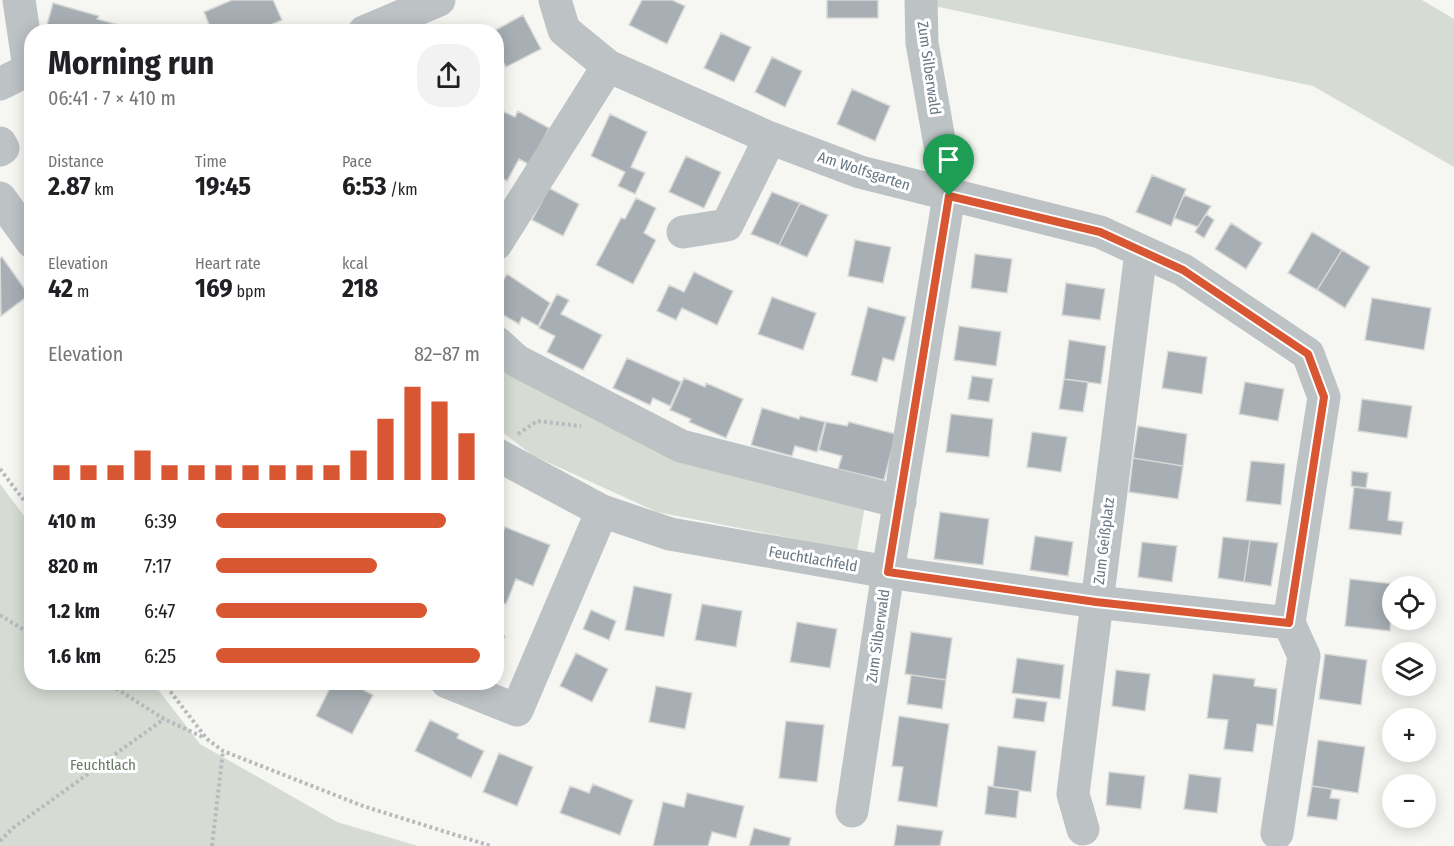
<!DOCTYPE html>
<meta charset="utf-8">
<style>
body{margin:0;font-family:"Fira Sans Condensed",sans-serif;background:#f2f2f2;color:#202124;height:100vh;display:flex;flex-direction:column;font-size:22px;white-space:nowrap}
*{box-sizing:border-box;margin:0}
p{font-size:20px;color:#757577}
.icon{flex:none;width:33px;height:33px;fill:none;stroke:currentColor;stroke-width:2;stroke-linecap:round;stroke-linejoin:round}
.map{position:relative;flex:1;overflow:hidden}
.side{position:absolute;left:24px;top:24px;width:480px;height:666px;display:flex;flex-direction:column;background:#fff;border-radius:24px;box-shadow:0 3px 15px #0003}
.side>*{flex:none}
.controls{position:absolute;left:1382px;top:576px;display:grid;gap:12px}
.controls a{display:grid;place-items:center;width:54px;height:54px;border-radius:50%;background:#fff;box-shadow:0 3px 15px #0003;font-size:30px}
.pin{position:absolute;display:grid;place-items:center;width:51px;height:51px;color:#fff;margin:-62px -26px;border-radius:50% 50% 50% 0;rotate:-45deg;box-shadow:0 0 6px #0007}
.pin .icon{rotate:45deg}
.round{display:grid;place-items:center;flex:none;width:63px;height:63px;border-radius:24px;background:#f2f2f2}
.head{display:flex;align-items:center;justify-content:space-between;height:102px;padding:0 24px}
h1{font-size:33px;font-weight:700;line-height:45px}
.metrics{display:grid;grid-template-columns:repeat(3,1fr);gap:9px;height:102px;padding:6px 24px}
.metrics div{display:grid;align-content:center}
.metrics b{font-size:26px;font-weight:700}
.metrics small{font-size:16px;font-weight:400}
.metrics p{font-size:16px}
.chart{height:168px;padding:12px 24px}
.chart p{display:flex;justify-content:space-between}
.chart svg{width:100%;height:108px;margin-top:6px;stroke:#d85632;stroke-width:6}
ul{padding:0 24px;list-style:none;font-size:20px}
li{display:grid;grid-template-columns:96px 72px 1fr;align-items:center;height:45px}
li i{height:15px;border-radius:8px;background:#d85632}
.map>svg:first-child{display:block}
.green{fill:#d6dbd3}
.building{fill:#a7afb4;stroke:#d8d8d6;stroke-width:1.5}
.lines{fill:none;stroke-linecap:round;stroke-linejoin:round}
.path{stroke:#b8bbbd;stroke-width:4;stroke-dasharray:3 3;stroke-linecap:butt}
.minor{stroke:#bdc2c5;stroke-width:33}
.route-casing{stroke:#fff;stroke-width:12}
.route{stroke:#d85632;stroke-width:8}
.labels{text-anchor:middle;dominant-baseline:central;stroke-width:6;stroke-linejoin:round;paint-order:stroke}
.street-label{font-size:15px;fill:#677783;stroke:#fff}
.park-label{font-size:15px;fill:#6a7a66;stroke:#fff}
</style>
<div class="map">
<svg width="1454" height="846" viewBox="0 0 1454 846">
<rect width="100%" height="100%" fill="#f6f6f3"/>
<!-- green -->
<path class="green" d="M933,0h489l32,19v148l-141,-81 -379,-80z
M496,351l369,154 -8,46 -200,-39 -125,-57 -35,-27z
M0,484l31,41 1,157 121,1 47,61 137,78 81,24h-418z"/>
<!-- building -->
<path class="building" d="M232,0h41l9,20 -14,6 2,6h-28l-3,-6 -12,6h-15l-8,-20z
M642,0h30l13,6 -18,38 -38,-19z
M827,0h51v18h-51z
M53,3l46,13 -2,3 22,6 -2,7h-72z
M523,15l18,34 -35,18 -10,-17v-18h-4z
M721,33l30,14 -17,35 -30,-14z
M772,57l30,14 -17,36 -30,-15z
M852,89l38,17 -15,35 -38,-17z
M502,111l13,6 3,-6 31,17 -19,37 -11,-6 -12,22 -11,-6v-54z
M610,114l37,18 -16,35 14,6 -10,21 -17,-8 7,-14 -34,-16z
M686,156l35,16 -17,36 -35,-16z
M1152,175l34,14 -15,37 -35,-14z
M549,188l30,16 -16,32 -31,-16z
M772,192l28,11 -21,42 -28,-11z
M1184,195l27,11 -13,21 -24,-9z
M636,198l20,10 -12,25 12,7 -23,44 -37,-19 25,-47 4,1z
M800,203l28,12 -21,42 -28,-12z
M1206,214l8,6 -10,18 -9,-6z
M1231,223l31,20 -16,26 -31,-20z
M1312,232l30,18 -25,40 -29,-17z
M855,240l36,7 -8,36 -35,-7z
M1342,250l28,17 -25,41 -28,-18z
M975,254l37,5 -5,34 -36,-5z
M2,257l27,38 -28,21 -1,-58z
M694,272l39,19 -16,34 -35,-17 -6,12 -19,-9 12,-26 15,7z
M507,274l43,29 -12,23 -16,-9 -3,7 -23,-13v-19z
M1066,283l39,6 -5,31 -38,-5z
M557,294l12,6 -8,14 41,21 -19,35 -36,-18 8,-16 -16,-8z
M772,297l44,16 -13,37 -45,-16z
M1372,298l59,10 -7,42 -59,-10z
M868,307l38,10 -12,44 -11,-3 -6,24 -26,-7z
M959,326l42,6 -5,34 -42,-6z
M1069,340l37,6 -5,38 -37,-5z
M1168,351l39,6 -5,37 -40,-6z
M627,358l54,24 -11,24 -17,-8 -3,7 -37,-17z
M972,376l21,3 -4,23 -21,-3z
M684,378l21,9 1,-4 37,16 -17,39 -37,-16 2,-3 -21,-9z
M1064,379l24,3 -5,30 -24,-3z
M1245,382l39,7 -6,32 -39,-7z
M1362,399l50,7 -5,32 -49,-7z
M762,408l37,11 1,-3 25,6 -8,30 -22,-6 -3,10 -41,-11z
M951,414l42,5 -4,38 -43,-5z
M826,422l21,4 2,-4 47,12 -12,46 -46,-11 4,-13 -23,-6z
M1138,426l49,8 -4,32 -50,-8z
M1032,432l35,5 -6,35 -34,-5z
M1133,458l50,8 -5,33 -49,-7z
M1251,461l34,3 -4,41 -35,-4z
M1352,471l16,2 -2,15 -15,-2z
M1354,487l37,5 -3,28 15,2 -2,13 -52,-6z
M940,512l49,7 -6,46 -49,-6z
M505,527l45,18 -17,41 -17,-7 -10,25 -10,-4v-52z
M1035,536l38,6 -5,34 -38,-6z
M1223,537l27,3 -6,42 -26,-4z
M1250,540l28,3 -7,43 -27,-4z
M1142,542l35,4 -5,36 -34,-5z
M1350,579l45,5 -3,2 -2,45 -45,-5z
M634,586l38,8 -8,43 -39,-7z
M702,604l40,7 -6,36 -41,-7z
M591,610l25,11 -7,19 -26,-11z
M797,622l40,7 -7,39 -40,-6z
M496,631l9,5 -9,17z
M911,632l41,6 -6,42 -41,-6z
M576,653l32,16 -16,33 -32,-16z
M1325,654l42,6 -6,45 -42,-6z
M1017,658l47,7 -4,34 -48,-6z
M1116,670l34,4 -5,37 -33,-5z
M1213,674l42,5 -1,7 23,3 -4,37 -16,-2 -4,28 -29,-3 4,-29 -21,-2z
M911,675l35,5 -4,29 -35,-5z
M333,682h16l24,13 -21,39 -36,-18z
M656,686l36,7 -7,36 -36,-7z
M1016,698l31,4 -3,20 -31,-4z
M899,716l50,8 -12,83 -39,-6 5,-34 -11,-1z
M430,720l29,14 -2,4 27,13 -13,27 -56,-27z
M786,721l38,4 -7,57 -38,-4z
M1318,740l47,7 -7,46 -46,-7z
M998,746l38,5 -5,41 -38,-5z
M499,753l34,14 -16,39 -34,-14z
M1109,772l36,4 -4,33 -35,-4z
M1189,774l32,4 -4,35 -33,-4z
M593,784l40,16 -13,35 -60,-22 10,-27 19,7z
M988,786l31,4 -3,28 -31,-4z
M1312,786l20,3 -2,9 10,1 -3,21 -30,-4z
M687,793l57,13 -8,32 -24,-6 -4,14h-55l10,-44 21,5z
M897,825l46,6 -3,15h-46z
M754,828l37,10 -2,8h-40z"/>
<g class="lines">
<!-- path -->
<path class="path" d="M518,434l19,-13 44,5
M0,469l32,42
M0,615l32,20
M106,682l58,37 41,19
M163,682l44,57 16,12 140,55 128,40
M0,841l13,-13 151,-109
M212,846l11,-95"/>
<!-- minor -->
<path class="minor" d="M19,0l10,68
M555,0l9,30 44,36 162,72 90,34 240,60 83,38 125,84 16,43 -35,226
M364,32l75,-32
M0,84l32,-16
M0,143l3,5 -3,2
M0,198l32,44
M683,232l44,-7 43,-87
M496,244l112,-178
M496,342l21,19 164,85 219,56
M496,454l106,57 68,23 218,38 208,30 193,21
M447,682l70,28 85,-199
M852,811l36,-239 61,-376 -27,-153 -1,-43
M1083,829l-10,-35 68,-542
M1277,833l27,-177 -15,-33"/>
</g>
<g class="lines">
<!-- route casing -->
<g class="route-casing">
<path id="route" d="M949,196l151,36 83,38 125,84 16,43 -35,226 -193,-21 -208,-30z"/>
</g>
<!-- route -->
<use href="#route" class="route"/>
</g>
<g class="labels">
<!-- street labels -->
<g class="street-label">
<text transform="translate(929 68) rotate(82)">Zum Silberwald</text>
<text transform="translate(864 171) rotate(18)">Am Wolfsgarten</text>
<text transform="translate(1104 541) rotate(-83)">Zum Geißplatz</text>
<text transform="translate(813 559) rotate(10)">Feuchtlachfeld</text>
<text transform="translate(878 636) rotate(-82)">Zum Silberwald</text>
</g>
<!-- park labels -->
<g class="park-label">
<text x="103" y="765">Feuchtlach</text>
</g>
</g>
</svg>
<div class="controls">
<a><svg class="icon" aria-label="locate" viewBox="0 0 24 24"><circle cx="12" cy="12" r="6"/><path d="M12 2v4M12 18v4M2 12h4M18 12h4"/></svg></a>
<a><svg class="icon" aria-label="layers" viewBox="0 0 24 24"><path d="M12 4l9 5-9 5-9-5zM3 14l9 5 9-5"/></svg></a>
<a>+</a>
<a>−</a>
</div>
<div class="pin" style="left:949px;top:196px;background:#1e9e55"><svg class="icon" aria-label="arrive" viewBox="0 0 24 24"><path d="M6 21V4h12l-3 4 3 4H6"/></svg></div>
<section class="side">
<div class="head"><div><h1>Morning run</h1><p>06:41 · 7 × 410 m</p></div><a class="round"><svg class="icon" aria-label="share" viewBox="0 0 24 24"><path d="M12 15V3M7 8l5-5 5 5M5 13v7h14v-7"/></svg></a></div>
<div class="metrics">
<div><p>Distance</p><b>2.87<small> km</small></b></div>
<div><p>Time</p><b>19:45</b></div>
<div><p>Pace</p><b>6:53<small> /km</small></b></div>
</div>
<div class="metrics">
<div><p>Elevation</p><b>42<small> m</small></b></div>
<div><p>Heart rate</p><b>169<small> bpm</small></b></div>
<div><p>kcal</p><b>218</b></div>
</div>
<div class="chart"><p><span>Elevation</span>82–87 m</p>
<svg viewBox="0 0 160 44" preserveAspectRatio="none"><path d="M5 44V38M15 44V38M25 44V38M35 44V32M45 44V38M55 44V38M65 44V38M75 44V38M85 44V38M95 44V38M105 44V38M115 44V32M125 44V19M135 44V6M145 44V12M155 44V25"/></svg>
</div>
<ul>
<li><b>410 m</b>6:39<i style="width:87%"></i></li>
<li><b>820 m</b>7:17<i style="width:61%"></i></li>
<li><b>1.2 km</b>6:47<i style="width:80%"></i></li>
<li><b>1.6 km</b>6:25<i style="width:100%"></i></li>
</ul>
</section>
</div>
